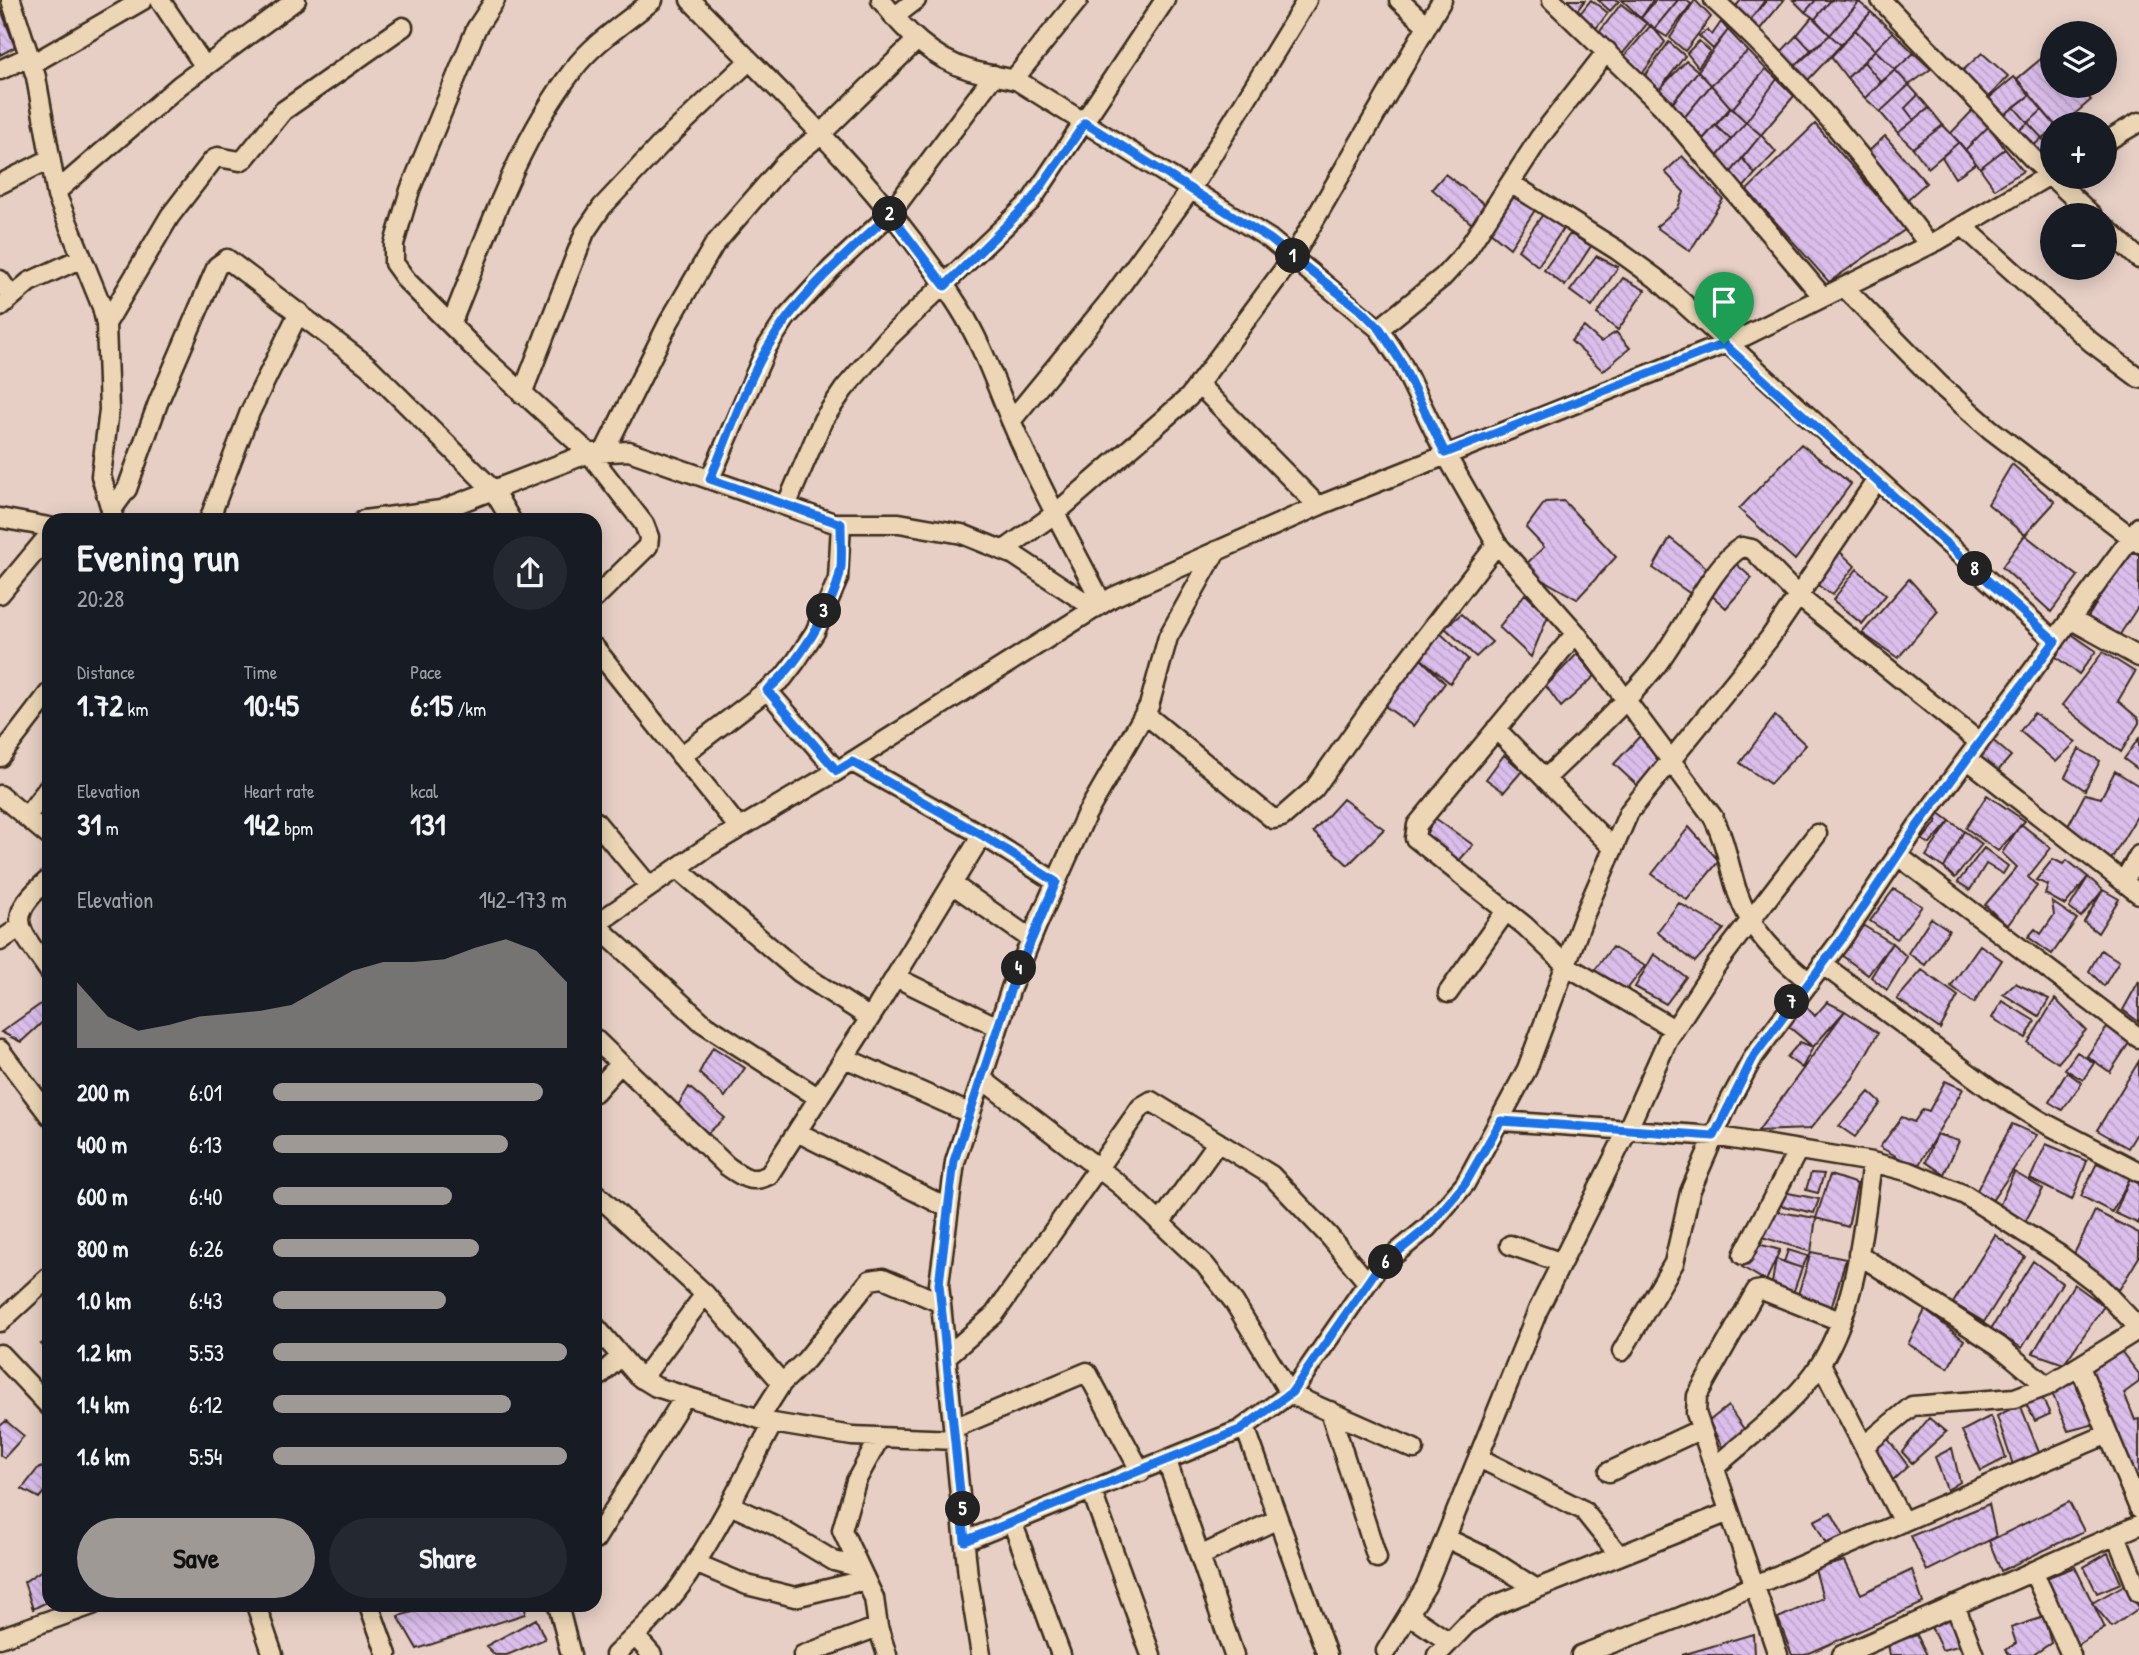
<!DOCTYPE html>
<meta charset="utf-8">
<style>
body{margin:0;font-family:"Patrick Hand",sans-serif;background:#242831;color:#f1f3f6;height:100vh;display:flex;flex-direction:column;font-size:26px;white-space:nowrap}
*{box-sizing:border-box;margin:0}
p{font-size:23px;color:#9ea1a6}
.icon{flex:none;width:38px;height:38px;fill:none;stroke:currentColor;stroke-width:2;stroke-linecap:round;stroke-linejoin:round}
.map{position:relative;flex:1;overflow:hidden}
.side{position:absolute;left:42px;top:513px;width:560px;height:1099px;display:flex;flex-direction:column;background:#171b24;border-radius:21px;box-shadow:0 4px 18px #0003}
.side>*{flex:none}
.controls{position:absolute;left:2040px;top:21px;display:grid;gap:14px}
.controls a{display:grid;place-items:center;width:77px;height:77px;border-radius:50%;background:#171b24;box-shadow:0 4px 18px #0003;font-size:35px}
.pin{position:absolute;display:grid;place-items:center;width:60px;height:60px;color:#fff;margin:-72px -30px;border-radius:50% 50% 50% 0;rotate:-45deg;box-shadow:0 0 7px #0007}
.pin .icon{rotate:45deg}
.km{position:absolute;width:35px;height:35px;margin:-18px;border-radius:50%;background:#222;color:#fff;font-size:19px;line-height:35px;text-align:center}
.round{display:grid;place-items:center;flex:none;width:74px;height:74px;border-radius:37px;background:#242831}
.head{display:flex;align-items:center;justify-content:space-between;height:119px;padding:0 35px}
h1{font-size:38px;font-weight:700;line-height:52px}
.figures{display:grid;grid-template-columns:repeat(3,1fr);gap:10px;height:119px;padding:7px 35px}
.figures div{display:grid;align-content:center}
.figures b{font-size:30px;font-weight:700}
.figures small{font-size:19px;font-weight:400}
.figures p{font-size:19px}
.chart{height:196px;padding:14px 35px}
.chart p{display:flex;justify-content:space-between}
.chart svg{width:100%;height:126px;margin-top:7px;fill:#9f9995;opacity:.7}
.action{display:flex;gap:14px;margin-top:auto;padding:14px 35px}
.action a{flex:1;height:80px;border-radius:42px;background:#9f9995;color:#111;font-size:28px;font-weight:700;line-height:80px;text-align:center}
.action a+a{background:#242831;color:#f1f3f6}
ul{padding:0 35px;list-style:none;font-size:23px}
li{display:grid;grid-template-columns:112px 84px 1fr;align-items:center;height:52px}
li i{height:18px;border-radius:9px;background:#9f9995}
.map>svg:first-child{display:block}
.building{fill:url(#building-back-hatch);stroke:#3b2a1e;stroke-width:2}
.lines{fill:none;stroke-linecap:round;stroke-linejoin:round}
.minor-casing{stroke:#3b2a1e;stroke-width:23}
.minor{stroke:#ecd6b5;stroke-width:18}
.route-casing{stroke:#fff;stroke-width:14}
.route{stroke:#1a73e8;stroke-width:9}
</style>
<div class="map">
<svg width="2139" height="1655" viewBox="0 0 2139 1655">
<defs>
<pattern id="building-back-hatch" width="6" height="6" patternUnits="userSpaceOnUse" patternTransform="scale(1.75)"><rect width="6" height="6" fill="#dbbeeb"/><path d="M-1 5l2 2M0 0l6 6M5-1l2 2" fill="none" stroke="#bda3c9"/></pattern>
</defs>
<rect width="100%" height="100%" fill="#e7cfc5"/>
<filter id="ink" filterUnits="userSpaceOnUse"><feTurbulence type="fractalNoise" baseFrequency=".0143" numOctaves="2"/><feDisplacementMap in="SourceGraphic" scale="14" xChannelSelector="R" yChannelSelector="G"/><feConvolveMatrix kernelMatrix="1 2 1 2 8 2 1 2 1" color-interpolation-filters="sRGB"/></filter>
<g filter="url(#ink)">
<!-- building -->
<path class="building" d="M1563,0h22l-9,12z
M1591,0l17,13 -14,18 -15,-16z
M1598,0h20l1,1 -9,10z
M1622,0h31l-12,18z
M1656,0h22l-24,29 -13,-11z
M1678,0h8l5,4 -24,33 -13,-8z
M1695,0l16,17 -26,34 -15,-13z
M1741,0h24l-15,20 -14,-14z
M1767,0h17l-24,29 -10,-9z
M1793,0h23l-11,12z
M1816,0h15l-16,19 -10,-7z
M1831,0l28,2 -29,33 -15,-16z
M1859,2l12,10 -30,33 -11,-10z
M1621,4l26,20 -27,33 -22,-23z
M0,7l15,40 -15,8z
M1871,12l22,20 -18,18 -20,-20z
M1812,17l18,18 -19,15 -14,-15z
M1721,22l7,8 -15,19 -14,-13 8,-6 5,5z
M1651,25l14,17 -25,35 -18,-18z
M1728,30l20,21 -37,34 -13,-14z
M1855,30l20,20 -28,28 -16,-21z
M1893,32l21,21 -19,17 -20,-20z
M1797,35l14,15 -18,18 -13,-15z
M1830,35l11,10 -34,36 -14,-13z
M1699,41l11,10 -12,16 -11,-14z
M1669,42l16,14 -27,35 -14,-14z
M1875,50l20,20 -14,12 -17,-20z
M1748,51l18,18 -34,40 -21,-24z
M2049,52l4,4v30h26l12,14 -28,24h-9l-37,-45z
M1914,53l17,16 -22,16 -14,-15z
M1982,53l26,23 -24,26 -23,-30z
M1686,61l12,10 -26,33 -14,-13z
M1864,62l17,20 -16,16 -18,-20z
M1766,69l11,10 -31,43 -14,-13z
M1895,70l14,15 -29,27 -15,-14z
M1698,71l13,14 -33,40 -11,-16z
M2014,77l16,18 -30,23 -12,-19z
M1777,79l17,17 -33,39 -15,-13z
M1711,85l20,23 -34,38 -19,-21z
M1909,85l9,10 -13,13 9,12 -16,13 -18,-21z
M1918,95l11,13 -15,12 -9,-12z
M2030,95l12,15 -14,13 -14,-16z
M1731,107l15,15 -15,18 -16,-15z
M2014,107l14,16 -15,11 -13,-16z
M1929,108l14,17 -30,23 -15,-15z
M1974,109l15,17 -24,24 -14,-17z
M2042,110l12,14 -1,8 -11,6 -14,-15z
M1746,122l15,13 -36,45 -14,-16z
M2028,123l14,15 -13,12 -12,-18z
M1815,124l91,105 -77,53 -82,-92z
M1715,125l16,15 -20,24 -14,-18z
M1943,125l16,17 -31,26 -15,-20z
M1989,126l16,23 -25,19 -15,-18z
M2053,132v18l-11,-12z
M1761,135l15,17 -21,22 -13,-16z
M1885,136l41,47 -26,23 -35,-51z
M2042,138l11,15 -15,11 -9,-14z
M1959,142l17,21 -21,15 -13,-21z
M2005,149l18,22 -28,18 -15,-21z
M1682,156l41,43 -33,52 -34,-24 22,-19 6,-16 -19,-20z
M1742,158l13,16 -18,21 -12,-15z
M1445,174l42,32 -14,19 -41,-36z
M1514,196l23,11 -27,41 -21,-17z
M1543,214l22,12 -27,40 -20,-16z
M1570,234l21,12 -26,40 -21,-16z
M1596,256l22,11 -26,40 -22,-16z
M1623,278l22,12 -27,40 -21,-16z
M1584,327l17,15 15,-10 14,16 -27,23 -32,-30z
M1801,444l50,40 -56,76 -56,-51z
M2012,464l43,38 -30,33 -37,-31z
M1564,501l52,56 -39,42 -55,-31 22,-21 -18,-19 19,-26z
M2025,535l53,41 -27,36 -49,-45z
M1670,538l37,30 -16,26 -38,-26z
M1836,548l19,18 -23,29 -17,-12z
M2130,549l9,6v50l-20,31 -31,-19z
M1735,563l17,15 -26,30 -16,-14z
M1857,569l29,26 -24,29 -29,-24z
M1909,579l29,32 -40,47 -36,-25z
M1525,594l23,22 -17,41 -32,-30z
M1461,614l31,28 -16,15 -31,-29z
M1439,632l29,27 -18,24 -32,-27z
M2070,633l26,18 -17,23 -27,-20z
M2103,652l32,20 -17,29 21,18v4l-18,29 -59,-47z
M1577,654l18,22 -34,31 -15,-21z
M1418,656l27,27 -32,43 -31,-22z
M2034,713l42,29 -20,20 -36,-31z
M1775,716l31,29 -36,39 -30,-21z
M1640,736l24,22 -26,28 -24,-22z
M1990,738l21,18 -14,16 -19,-17z
M2139,738v32l-15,-11z
M2079,749l21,12 -15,29 -20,-13z
M1504,755l18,16 -18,21 -18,-13z
M2115,771l24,15v27l-30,50 -43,-33 19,-36 16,4z
M1987,795l38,26 -27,30 -32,-23z
M1343,799l41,30 -36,36 -35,-33z
M1938,812l12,9 -20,23 -8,-4 14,-17z
M1435,818l38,27 -17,19 -32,-26z
M1950,821l14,10 -20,37 -18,-12z
M2021,824l30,24 -23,29 9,9 -30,40 -22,-21 32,-38 -15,-14z
M1689,827l30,34 -32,39 -35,-26z
M1964,831l18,13 -27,34 -11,-10z
M1984,848l24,18 -5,8 -17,-10 -16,26 -12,-8z
M2053,859l10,5 4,-4 21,17 -23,28 -20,-11 3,-9 -12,-5z
M2088,877l15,13 -22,27 -12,-9z
M1894,889l28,17 -25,33 -27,-18z
M2103,890l16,9 -21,34 -14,-11z
M2052,902l25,17 -25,35 -24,-17 7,-8 6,5 13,-19z
M1679,903l45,26 -29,33 -38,-30z
M1931,918l18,12 -24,35 -17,-12z
M1859,923l33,20 -24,32 -28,-21z
M1892,943l15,14 -20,33 -16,-13z
M1980,945l22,15 -28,43 -23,-17z
M1612,947l33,19 -20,26 -31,-21z
M2101,950l18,11 -15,25 -15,-15z
M1654,954l32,23 -20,27 -31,-17z
M1922,970l36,26 -18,33 -43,-30z
M2139,981v41l-16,-12z
M2015,983l34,16 -10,17 -36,-22z
M48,999l1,17 -28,26 -20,-10z
M2055,999l31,31 -28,33 -30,-20z
M2002,1001l33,20 -9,17 -34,-20z
M1827,1002l18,9 -32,36 -26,-22 17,-21 11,12z
M1845,1011l33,22 -25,45 -43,51 -52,2z
M2108,1026l23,14 -21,32 -23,-16z
M1800,1042l13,5 -11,21 -15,-11z
M713,1047l32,21 -20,29 -26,-24z
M2077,1052l17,11 -11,17 -18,-11z
M2139,1061v69l-11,18 -31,-18z
M2067,1072l15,11 -20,27 -13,-8z
M1945,1081l18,8 -46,79 -37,-21 22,-30 12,5 9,-13 6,2z
M689,1087l36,31 -17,15 -31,-26z
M1869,1092l12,11 -26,34 -16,-11z
M2012,1124l25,11 -46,67 -15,-10z
M1936,1134l23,7 -15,33 -18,-12z
M2046,1144l41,17 -15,39 -42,-21z
M2097,1163l33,15 -18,34 -31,-16z
M2014,1172l29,17 -18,33 -27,-13z
M1811,1173l13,1 -6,19 -12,-3z
M1830,1175l27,9 -9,43 -32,-9z
M2130,1178l9,6v40l-24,-11z
M1783,1192l36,7 -5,14 -35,-8z
M1774,1211l42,7 -5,34 -49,-15z
M2095,1211l44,22v24l-20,33 -45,-36z
M1995,1235l30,22 -41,65 -31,-19z
M1758,1244l22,6 -14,31 -24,-14z
M1788,1250l20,6 -6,12 -18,-6z
M1811,1252l35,7 -16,53 -33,-14z
M1776,1259l26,9 -10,28 -20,-13z
M2033,1261l29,22 -40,65 -31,-19z
M2074,1284l30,22 -40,58 -31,-11z
M1925,1310l39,30 -16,28 -40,-24z
M49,1340v12l-8,-8z
M2121,1351l18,23v8l-15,11 11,27 4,-1v62l-49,-109z
M2074,1379l21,45 -27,7 -16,-38z
M2040,1393l10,21 -15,7 -9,-17z
M2020,1404l20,51 -27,10 -16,-49z
M1728,1406l16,23 -21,20 -14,-28z
M1991,1416l15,42 -25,13 -19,-40z
M1929,1418l17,14 -34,31 -10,-11z
M6,1421l18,15 -20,22 -4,-3v-29z
M1888,1439l20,27 -15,14 -22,-29z
M1952,1448l8,34 -13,8 -12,-33z
M39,1467l10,2v17l-10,12 -17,-9z
M2069,1502l15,29 -83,40 -12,-30z
M1989,1504l7,33 -69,34 -16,-35z
M1831,1512l13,24 -18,8 -12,-23z
M2108,1553l13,30 -24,10 -13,-26z
M1845,1561l16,33 51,-24 11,33 -118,52h-13l-14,-37 45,-20 -8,-29z
M48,1566l1,35 -16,8 -9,-27z
M2075,1567l30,61 -31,19 -28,-69z
M2126,1584l13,24 -27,19 -20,-24z
M438,1605h88l-1,9 -108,35 -19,-33z
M1952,1616l6,30 -16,4 -11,-23z
M2044,1617l7,26 -18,12h-23l-4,-5 10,-7 -5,-15z
M536,1619l9,20 -38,16h-12l-9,-9z
M1753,1634l1,21h-72z
M1917,1635l10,20h-37l-2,-11z"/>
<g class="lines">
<!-- minor casing -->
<g class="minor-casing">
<path id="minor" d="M11,0l25,77 21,119 45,111 4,17 3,86 -8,66 13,44
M160,0l45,67
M495,0l-19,29 -66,161 -16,54v19l13,18 77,77 105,95 55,71 5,13 -1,9 -53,52
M690,0c95,97 196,191 269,307 23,36 36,76 53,116 26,61 59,120 90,180
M881,0c23,30 51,59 89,70 16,5 32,6 48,11l252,158 109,90 22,33 44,91 52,91 79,89 137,184c13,24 16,51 25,77 13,38 40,62 70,87
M1399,0l27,25
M1552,0l110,106 161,191
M1714,0c82,74 149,157 215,245
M1881,0l157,164 54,51
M894,17l22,-17
M32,64l111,-64
M0,70l30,-14
M1014,79l64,-79
M2105,142l34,-20
M0,184l50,-25
M1512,184l105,66 40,29 398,362
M56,192l124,-107 116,-85
M1963,226l128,116 48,36
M2105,227l34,32
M0,280l11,16
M1844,287l96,98 50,44 149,114
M0,307l29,-25 53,-24
M106,324l64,-108 43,-56 5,-3 22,4 5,-3 38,-47 120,-84
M451,324c35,-86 65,-179 122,-254 20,-27 53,-48 80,-70
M1379,329l64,-52 22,-24 75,-116 67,-86
M1198,384l120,122
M522,394l63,-162 17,-25 60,-64 87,-82
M1011,421l100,-122 80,-110 116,-189
M605,450l64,-128 45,-77 69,-80 38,-31 96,-94
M710,479l57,-132 19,-29 45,-49 59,-55 104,-139
M786,506l37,-86 21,-31 44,-51 143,-137 134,-201
M111,511l16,-22 31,-86 59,-137 10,-7 141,107 125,124 18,30
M0,518l49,9
M209,520l41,-108 49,-100
M364,520l77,-10 148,-57 40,-2 205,72h65l63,11 52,21 80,53
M1004,550l52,-37 133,-116 104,-140 149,-257
M0,594l49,-59
M2072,620l67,37
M1576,633l-159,192 -2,13 110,88 42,40 107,63
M595,648l144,180
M767,690l70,81
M1145,714l128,105 9,-2 32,-28 62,-88 121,-157
M1496,729l116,118
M681,756l102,-78 13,-17 19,-29 23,-53 3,-55
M0,757l49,-64
M1967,759l172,135
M852,762l130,73 74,47
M1545,779c36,-35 74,-69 106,-107 27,-30 60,-108 91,-125l10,2 46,47 181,146
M0,795l49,41
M26,817l23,-30
M595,821l55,66
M1897,855l242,183
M677,868l122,104 71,46
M49,879c-47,40 -29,49 0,92
M2124,881l15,-26
M952,884l79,55
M595,925l111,-77 131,-77 276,-174 210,-93 422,-168 192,-95 116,-68
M596,925l107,98 116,75
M0,941l19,-13
M1822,964l168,125 51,32 98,51
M895,977l103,50
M1448,993l58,-82
M595,1039l132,127c16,11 24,18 42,9l108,-168 105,-172
M0,1050l49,65
M845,1058l126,56
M982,1079l138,106 85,80 29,37 56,92 124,55
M595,1092l25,-28
M1501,1121l213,15 158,26 38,10 55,23 93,59 38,29 43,45
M797,1132l151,76
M595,1193l110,101 77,89
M1160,1223l58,-81
M1510,1245l50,17
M1858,1254l141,92 48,40
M1743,1255l55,-105
M0,1322l49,-45
M595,1326l43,50 18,11 29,9 88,27 79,13 104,4
M1622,1351l52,-88 16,-71 38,-88 26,-48 87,-116 77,-115 221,-298
M0,1354l49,52
M947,1356l47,-41 147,-208 10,-6 120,74 58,61 38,46
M1821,1364l82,158
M2080,1367l59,141
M642,1379l63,-85
M595,1380l25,-23
M1330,1411l47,147
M759,1419l23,-36 24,-23 64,-80 13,-2 58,25
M1245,1427l82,228
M954,1428l133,-56 54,100
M880,1437l-24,44 -14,49 32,68 4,29 9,28
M1864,1446l48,-40 103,-8 32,-12 92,-57
M1479,1458l104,52 36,45
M1167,1461l67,194
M1714,1468c35,-31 83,-66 107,-105 36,-58 42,-135 51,-201
M1609,1472l92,-43
M1092,1492l59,163
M730,1505l44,20 60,36 24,6
M1013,1524l48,131
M2116,1535l23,58
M1446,1538l44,21 45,29
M595,1540l90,-144
M965,1541l275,-111 52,-38 85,-123 51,-42 37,-43 62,-115 57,-153 45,-104 140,-173 107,-158
M1200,1556l78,-37
M695,1563l52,22 48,12 70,-17
M2033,1571l38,84
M256,1605l17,50
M369,1605l18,50
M558,1605l13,50
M1955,1605l19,50
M1411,1616l38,26
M635,1636l17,19
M0,1638l92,-33
M1386,1651l40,-65 112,-276 89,-179 41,-92 49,-75 100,-130
M615,1655c26,-25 54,-50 73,-80 32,-49 58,-101 85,-152
M803,1655l75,-28
M981,1655l-13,-79 -29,-292 16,-122 56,-174 26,-63 49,-110 63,-109 19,-69 48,-86
M1437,1655l29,-30 27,-19 236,-94
M1581,1655l97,-37 430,-184
M1778,1655l-82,-242 1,-17 59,-105 6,-1 78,31
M1842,1655l297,-130"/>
</g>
<!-- minor -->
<use href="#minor" class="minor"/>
</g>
</g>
<g class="lines" filter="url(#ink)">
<!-- route casing -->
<g class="route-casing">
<path id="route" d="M1085,123l185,116 94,74 16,16 21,33 44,91 279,-109 331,297 -137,184 -77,115 -87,116 -40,80 -213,-15 -36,63 -37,43 -51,42 -85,123 -52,38 -275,111 -26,-257 15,-123 57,-173 45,-106 -74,-47 -130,-73 -15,9 -70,-81c29,-22 69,-86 74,-123 1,-14 0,-29 0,-43l-131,-45c19,-43 35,-95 59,-134 30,-51 78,-91 121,-131l55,72 86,-85z"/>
</g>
<!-- route -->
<use href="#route" class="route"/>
</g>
</svg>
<div class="controls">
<a><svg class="icon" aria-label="layers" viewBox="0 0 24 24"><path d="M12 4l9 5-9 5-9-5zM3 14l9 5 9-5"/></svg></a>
<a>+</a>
<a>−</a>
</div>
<div class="pin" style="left:1724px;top:344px;background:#1e9e55"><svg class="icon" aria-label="arrive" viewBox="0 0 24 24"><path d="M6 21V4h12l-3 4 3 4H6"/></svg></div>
<b class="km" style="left:1293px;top:256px">1</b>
<b class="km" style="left:890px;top:214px">2</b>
<b class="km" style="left:824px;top:611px">3</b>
<b class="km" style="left:1019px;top:968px">4</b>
<b class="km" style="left:963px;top:1509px">5</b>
<b class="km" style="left:1386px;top:1262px">6</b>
<b class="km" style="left:1792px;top:1002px">7</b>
<b class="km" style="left:1975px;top:569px">8</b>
<section class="side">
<div class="head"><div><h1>Evening run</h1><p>20:28</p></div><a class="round"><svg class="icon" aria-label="share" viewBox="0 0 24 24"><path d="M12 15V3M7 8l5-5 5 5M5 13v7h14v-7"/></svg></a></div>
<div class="figures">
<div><p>Distance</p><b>1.72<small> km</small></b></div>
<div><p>Time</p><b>10:45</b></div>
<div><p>Pace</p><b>6:15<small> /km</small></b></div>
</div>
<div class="figures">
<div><p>Elevation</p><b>31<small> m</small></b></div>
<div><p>Heart rate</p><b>142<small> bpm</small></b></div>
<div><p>kcal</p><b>131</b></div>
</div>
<div class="chart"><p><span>Elevation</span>142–173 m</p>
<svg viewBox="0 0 160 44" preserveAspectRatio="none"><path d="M0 44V21L10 33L20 38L30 36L40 33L50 32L60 31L70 29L80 23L90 17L100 14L110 14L120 13L130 9L140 6L150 10L160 21V44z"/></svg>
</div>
<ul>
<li><b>200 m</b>6:01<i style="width:92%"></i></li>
<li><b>400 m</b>6:13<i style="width:80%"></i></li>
<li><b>600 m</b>6:40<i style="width:61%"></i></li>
<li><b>800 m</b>6:26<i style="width:70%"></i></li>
<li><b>1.0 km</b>6:43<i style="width:59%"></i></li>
<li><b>1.2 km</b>5:53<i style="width:100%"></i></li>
<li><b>1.4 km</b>6:12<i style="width:81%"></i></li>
<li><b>1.6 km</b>5:54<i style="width:100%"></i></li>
</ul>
<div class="action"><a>Save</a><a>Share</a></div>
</section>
</div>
